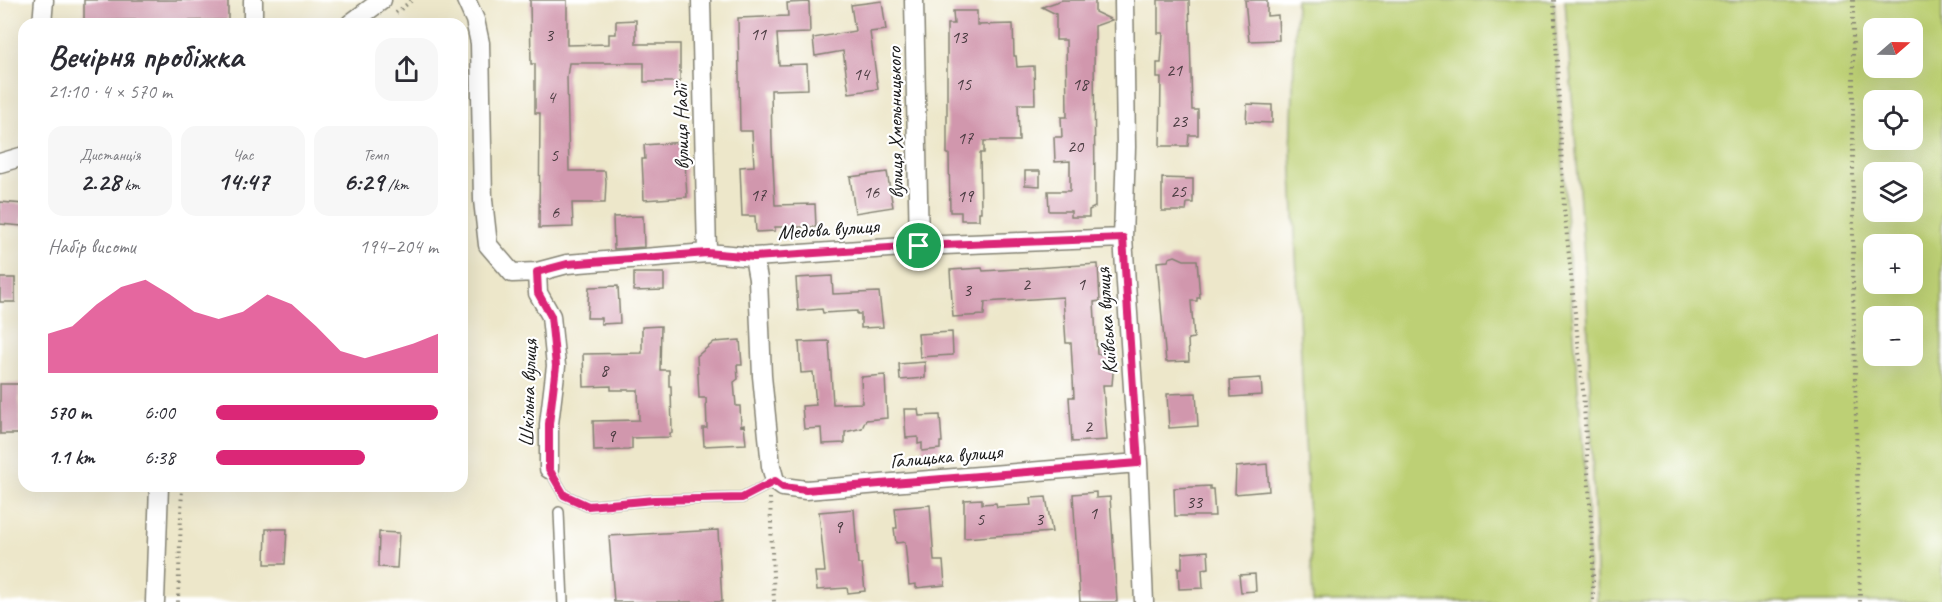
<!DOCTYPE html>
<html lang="uk">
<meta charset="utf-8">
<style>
body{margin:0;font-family:Caveat,sans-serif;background:#f7f7f7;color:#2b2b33;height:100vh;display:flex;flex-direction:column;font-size:22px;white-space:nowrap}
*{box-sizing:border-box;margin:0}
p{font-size:20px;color:#7c7c81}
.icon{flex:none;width:33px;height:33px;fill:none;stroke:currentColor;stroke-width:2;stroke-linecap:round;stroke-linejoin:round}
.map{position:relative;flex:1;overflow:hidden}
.drawer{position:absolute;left:18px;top:18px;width:450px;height:474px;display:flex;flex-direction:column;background:#fff;border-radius:18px;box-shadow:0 6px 24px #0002}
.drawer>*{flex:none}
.needle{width:39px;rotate:70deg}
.fabs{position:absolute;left:1863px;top:18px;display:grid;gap:12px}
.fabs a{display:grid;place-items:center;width:60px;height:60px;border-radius:12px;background:#fff;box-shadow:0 6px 24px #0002;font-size:30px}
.pin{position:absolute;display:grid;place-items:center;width:51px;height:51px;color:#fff;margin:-26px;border:3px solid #fff;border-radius:50%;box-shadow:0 2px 6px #0007}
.round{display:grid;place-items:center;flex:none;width:63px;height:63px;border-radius:18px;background:#f7f7f7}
.head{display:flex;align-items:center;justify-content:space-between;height:102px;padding:0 30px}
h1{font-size:33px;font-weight:700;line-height:45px}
.figures{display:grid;grid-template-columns:repeat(3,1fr);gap:9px;height:102px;padding:6px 30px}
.figures div{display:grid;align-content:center;border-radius:15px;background:#f7f7f7;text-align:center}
.figures b{font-size:26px;font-weight:700}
.figures small{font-size:16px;font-weight:400}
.figures p{font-size:16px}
.chart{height:168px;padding:12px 30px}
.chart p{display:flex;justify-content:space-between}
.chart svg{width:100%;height:108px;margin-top:6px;fill:#db2777;opacity:.7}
ul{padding:0 30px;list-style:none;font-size:20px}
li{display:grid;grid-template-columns:96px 72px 1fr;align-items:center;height:45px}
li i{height:15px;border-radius:8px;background:#db2777}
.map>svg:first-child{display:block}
.green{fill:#bdd074;stroke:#6c7648;stroke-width:1.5;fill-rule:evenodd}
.building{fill:#d197ad}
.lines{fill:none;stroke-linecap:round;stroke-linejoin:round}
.service-casing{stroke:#848273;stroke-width:12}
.minor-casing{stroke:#848273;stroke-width:21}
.path{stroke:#848273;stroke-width:4;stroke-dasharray:1.5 4.5;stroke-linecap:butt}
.service{stroke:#fff;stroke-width:9}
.minor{stroke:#fff;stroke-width:18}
.route-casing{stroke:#fff;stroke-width:12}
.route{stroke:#db2777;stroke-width:8}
.labels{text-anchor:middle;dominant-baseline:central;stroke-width:4.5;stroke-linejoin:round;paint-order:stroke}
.number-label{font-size:18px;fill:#493b40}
.street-label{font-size:21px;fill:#1c1c1c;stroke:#fff}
</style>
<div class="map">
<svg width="1942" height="602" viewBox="0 0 1942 602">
<rect width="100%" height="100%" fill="#fff"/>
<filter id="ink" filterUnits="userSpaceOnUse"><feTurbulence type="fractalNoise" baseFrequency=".0167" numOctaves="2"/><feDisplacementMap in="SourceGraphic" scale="12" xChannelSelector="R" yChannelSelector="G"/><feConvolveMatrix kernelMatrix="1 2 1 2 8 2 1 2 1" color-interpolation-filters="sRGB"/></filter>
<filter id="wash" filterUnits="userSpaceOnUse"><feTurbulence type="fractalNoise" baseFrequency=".008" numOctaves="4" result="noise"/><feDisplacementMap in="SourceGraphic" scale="24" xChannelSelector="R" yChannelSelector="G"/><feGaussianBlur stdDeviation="1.35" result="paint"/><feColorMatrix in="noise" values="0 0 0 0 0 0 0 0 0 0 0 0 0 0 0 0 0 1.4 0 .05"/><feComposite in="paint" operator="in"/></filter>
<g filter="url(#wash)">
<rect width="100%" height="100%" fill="#ede7ca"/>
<!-- green -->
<path class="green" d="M1296,0h258l17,298 16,203 2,101h-276l-22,-450z
M1565,0h377v602h-345l-10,-303zM1874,28h38v40h-38zM1874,100h38v40h-38zM1874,172h38v40h-38zM1874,244h38v40h-38zM1874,316h38v40h-38z"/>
<g id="blocks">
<!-- building -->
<path class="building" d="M84,0h144v20l-50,1v3h-40v-4l-54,1z
M530,0h37v45l42,-1v-10h7v-13l20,-1v24h44v38h-36v-19h-75l-2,14 2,94h36l1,11 -1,21h-33l1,24 -34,1 1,-115h-5v-49h-4z
M1062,0h33v12l17,8 -17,6v14h-1l1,167 -6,3v7h-18v-6h-22l-1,-20h22v-30l-15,1 -1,-25h8l-1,-20h6l-1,-77h-10v-26l-14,-7z
M1158,0h31l3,110h6v25h-9l-1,11h-28l1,-68h-4v-15h4l2,-30h-5z
M1245,0h22v16l11,-1 1,25 -30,1z
M882,1l4,29 -16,2 8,57 -29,4 -6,-42 -28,5 -2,-18 42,-7 -4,-26z
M809,2l1,31 -33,1 2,31 28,-1 1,25 -37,1 1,54 3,61 40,-1 1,23h-41v4l-19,1 -1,-16h-13l-2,-49 14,-1 -2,-35h-12l-2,-113 50,-2 -1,-13z
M953,11h24v14l36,-1 1,32h2l1,11 17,-1 1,38h-17l1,37h-35v12h-4l1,59h-2v8h-18v-8h-11l-1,-58h-2v-130h7z
M1247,104l25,1v18l-26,-1z
M684,142l3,55 -43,3 -2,-41h3l-1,-14z
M1025,171h15v15l-15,-1z
M887,172l6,35 -38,6 -5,-36z
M1162,178l31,1v24h-6l-1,8h-24z
M0,202l24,2 -2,22 -22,-2z
M643,216l1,31 -30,2 -1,-32z
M1175,256l9,4h13l3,38h-3v3h-6l3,37 -6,1 1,22 -23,1 -9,-100 11,-1 1,-3z
M1098,264l2,37 -6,1 3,52 14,-1 2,20 -1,12h-9l4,55 -35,2 -3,-45h5l-3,-54h-5l-3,-46 -78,5 -1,13 -31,2 -3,-47 32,-2 1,3z
M634,273h30v17l-30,1z
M832,276l1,18 46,-2 4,35 -22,1v-14h-4v-3l-34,2 -1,-4 -24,2 -2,-33z
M0,278h15v24h-15z
M618,286l2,37 -19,1v-6h-14l2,-31z
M661,326l-1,44h9v16h2l1,47h-2v4l-38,1v11l-4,1 -34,1 -1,-30 46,-1 -1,-30h-27v-4l-27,1 -1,-33 59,-1v-26z
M952,332l1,23 -33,2 -2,-23z
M740,340l2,25h-5l1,14 -4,3 2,24h4l1,20 3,-1 2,19 -42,2 -1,-18h4l-1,-30h-7l-2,-42 17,-14z
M829,341l4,63 29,-1 -1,-26 24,-2 2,43 -21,2 -4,8 -17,4v11l-23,1 -1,-16 -17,1 -2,-23 14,-1 -3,-33 -12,1 -2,-31z
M925,362v16l-25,2 -1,-16z
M1261,378l1,17 -31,2 -1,-17z
M0,384h19l1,50h-20z
M1196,393l2,33 -29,2 -2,-34z
M904,409h14l1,7 21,-1 2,27h-2v7l-18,2v-8l-4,1v-7l-12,1z
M1267,464l2,27 -34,3 1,-27z
M1210,486v3h3l2,27h-40l-1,-28z
M1096,492v6l14,-1 7,105h-37l-7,-108z
M1046,497l6,35 -88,6v-38l18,-1v5l14,-1 1,4 35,-2 -1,-7z
M930,505l4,56h9l2,24 -29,3v-4l-7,1 -4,-43 -9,1 -2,-15h3l-2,-20z
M854,509l4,55h4l3,27 -17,2 -1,-5 -30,2 -2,-18h10l-6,-60z
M266,529h21l-2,35h-20z
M718,530l4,72h-108l-5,-66z
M379,532l20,1 -2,35 -19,-1z
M1208,551l1,17 -7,1 1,19 -24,1 -1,-21h4v-15z
M1255,574l1,17 -15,1 -2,-17z"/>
</g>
</g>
<g filter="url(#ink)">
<use href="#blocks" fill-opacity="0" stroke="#848273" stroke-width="1.5"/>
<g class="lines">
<!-- service casing -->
<g class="service-casing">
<path id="service" d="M549,469l15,26 24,11 66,-6 88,-2 33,-17
M559,512l4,90"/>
</g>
<!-- minor casing -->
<g class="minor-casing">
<path id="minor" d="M253,0v24
M466,0l9,20 5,23 3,157 5,45 24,28 25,-1 30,-8 140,-11 47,4 165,-11 204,-8
M701,0l6,253
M914,0l5,246
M1124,0l2,147 -3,91 15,225 6,139
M42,24l2,-24
M350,24l32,-24
M0,163l24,-7
M754,257l4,22 4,97 9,90 4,15 8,6 23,3 332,-27
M537,272l1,21 13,23 5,50 -7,58v45
M155,602l4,-116"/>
</g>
<!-- path -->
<path class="path" d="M1554,0l10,208 19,182 10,163v49
M1853,0v285l7,317
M396,13l16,-13
M770,498l4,104
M178,602l4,-116"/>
<!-- service -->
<use href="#service" class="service"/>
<!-- minor -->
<use href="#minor" class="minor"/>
</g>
</g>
<g class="lines" filter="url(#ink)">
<!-- route casing -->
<g class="route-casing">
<path id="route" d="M1123,238l15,225 -332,27 -23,-3 -8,-6 -33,17 -88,2 -66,6 -24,-11 -15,-26v-45l7,-58 -5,-50 -13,-23 -1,-21 30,-8 140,-11 47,4 165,-11z"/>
</g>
<!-- route -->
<use href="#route" class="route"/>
</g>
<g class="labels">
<!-- number labels -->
<g class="number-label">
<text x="758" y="34">11</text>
<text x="549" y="35">3</text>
<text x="959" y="37">13</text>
<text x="1174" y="70">21</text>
<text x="861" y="74">14</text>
<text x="963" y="84">15</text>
<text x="1080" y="84">18</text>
<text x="551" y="97">4</text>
<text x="1179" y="121">23</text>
<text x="965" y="138">17</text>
<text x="1075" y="146">20</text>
<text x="554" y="155">5</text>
<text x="1178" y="191">25</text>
<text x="871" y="192">16</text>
<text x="758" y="195">17</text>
<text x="965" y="196">19</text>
<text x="555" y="212">6</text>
<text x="1026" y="284">2</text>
<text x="1081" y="284">1</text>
<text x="967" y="290">3</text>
<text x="604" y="370">8</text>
<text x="1088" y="426">2</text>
<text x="611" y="436">9</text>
<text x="1194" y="502">33</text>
<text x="1093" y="513">1</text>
<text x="980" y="519">5</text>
<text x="1039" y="519">3</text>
<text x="838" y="527">9</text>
</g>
<!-- street labels -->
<g class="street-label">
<text transform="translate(895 123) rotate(-91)">вулиця Хмельницького</text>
<text transform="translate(681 127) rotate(-91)">вулиця Надії</text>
<text transform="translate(828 229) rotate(-4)">Медова вулиця</text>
<text transform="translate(1106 321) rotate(-94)">Київська вулиця</text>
<text transform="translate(528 393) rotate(-88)">Шкільна вулиця</text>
<text transform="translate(946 456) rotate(-5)">Галицька вулиця</text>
</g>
</g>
</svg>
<div class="fabs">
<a><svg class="needle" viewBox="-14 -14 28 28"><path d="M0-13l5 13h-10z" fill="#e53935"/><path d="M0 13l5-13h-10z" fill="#7c7c81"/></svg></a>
<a><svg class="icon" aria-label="locate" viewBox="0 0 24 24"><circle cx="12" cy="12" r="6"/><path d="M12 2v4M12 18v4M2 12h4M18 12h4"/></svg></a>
<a><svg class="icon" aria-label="layers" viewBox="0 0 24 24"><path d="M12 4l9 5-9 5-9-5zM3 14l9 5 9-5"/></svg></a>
<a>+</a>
<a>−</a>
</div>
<div class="pin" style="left:919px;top:246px;background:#1e9e55"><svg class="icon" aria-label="arrive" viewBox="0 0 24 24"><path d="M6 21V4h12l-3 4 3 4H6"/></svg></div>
<section class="drawer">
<div class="head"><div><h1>Вечірня пробіжка</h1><p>21:10 · 4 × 570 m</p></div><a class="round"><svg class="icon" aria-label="share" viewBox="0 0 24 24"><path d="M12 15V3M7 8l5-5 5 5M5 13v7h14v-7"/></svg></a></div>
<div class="figures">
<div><p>Дистанція</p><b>2.28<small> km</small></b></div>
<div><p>Час</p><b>14:47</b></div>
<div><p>Темп</p><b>6:29<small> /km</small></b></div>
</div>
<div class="chart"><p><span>Набір висоти</span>194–204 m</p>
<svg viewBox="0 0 160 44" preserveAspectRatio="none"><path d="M0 44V28L10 25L20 16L30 9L40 6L50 12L60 19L70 22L80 19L90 12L100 16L110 25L120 35L130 38L140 35L150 32L160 28V44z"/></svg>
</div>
<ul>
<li><b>570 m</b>6:00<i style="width:100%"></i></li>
<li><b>1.1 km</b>6:38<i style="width:67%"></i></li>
</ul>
</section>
</div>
